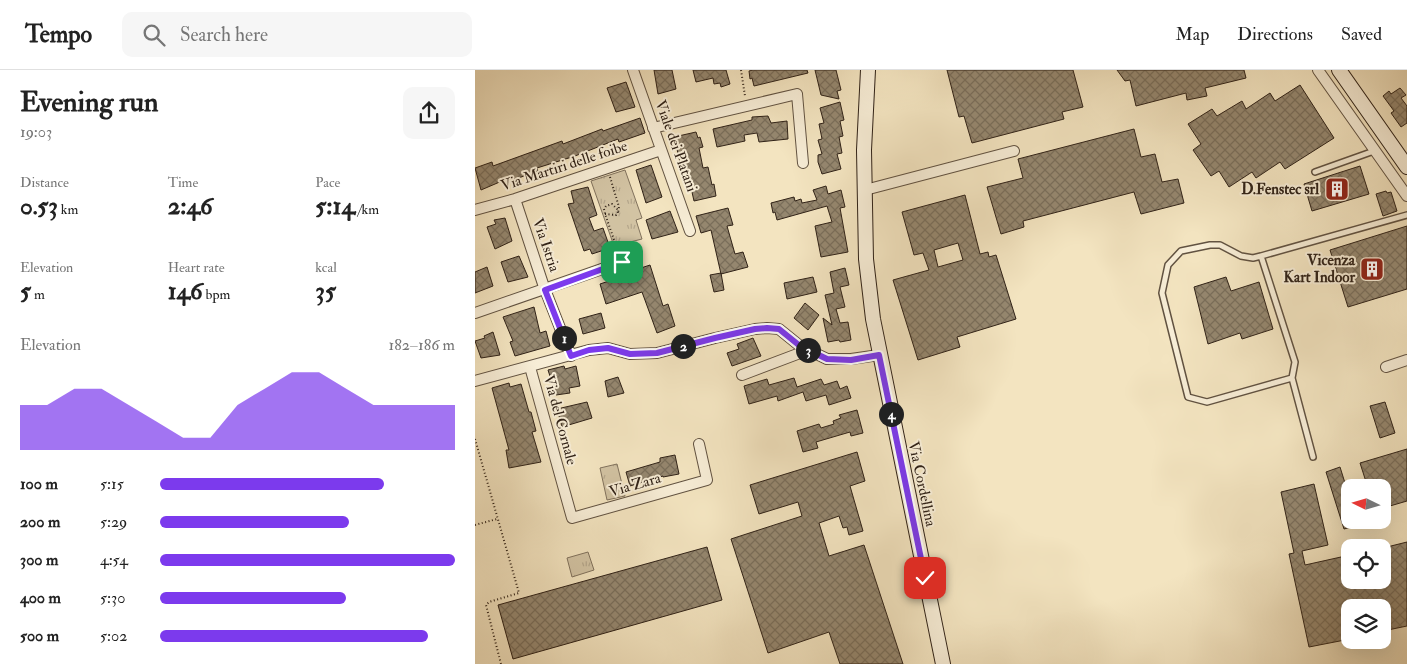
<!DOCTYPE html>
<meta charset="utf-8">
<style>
body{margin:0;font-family:"IM FELL Double Pica",serif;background:#f6f6f6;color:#222;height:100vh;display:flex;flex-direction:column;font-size:19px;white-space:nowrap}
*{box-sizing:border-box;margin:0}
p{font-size:16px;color:#767676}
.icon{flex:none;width:28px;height:28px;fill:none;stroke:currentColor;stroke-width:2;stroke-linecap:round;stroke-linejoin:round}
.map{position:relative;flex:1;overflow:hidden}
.details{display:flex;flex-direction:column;background:#fff;width:475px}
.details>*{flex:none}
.needle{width:32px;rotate:275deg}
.buttons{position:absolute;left:866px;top:409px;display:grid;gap:10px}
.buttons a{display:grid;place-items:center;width:50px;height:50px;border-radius:10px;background:#fff;box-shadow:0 5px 20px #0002;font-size:25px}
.pin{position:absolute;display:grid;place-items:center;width:42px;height:42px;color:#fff;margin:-21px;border-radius:10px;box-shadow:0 2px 8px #0006}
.km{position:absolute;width:25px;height:25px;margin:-12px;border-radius:50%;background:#222;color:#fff;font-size:14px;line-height:25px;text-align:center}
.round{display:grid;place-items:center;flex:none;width:52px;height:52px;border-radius:10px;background:#f6f6f6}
.headline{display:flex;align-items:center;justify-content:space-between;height:85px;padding:0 20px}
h1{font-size:28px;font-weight:700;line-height:38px}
.stats{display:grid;grid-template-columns:repeat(3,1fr);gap:8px;height:85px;padding:5px 20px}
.stats div{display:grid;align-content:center}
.stats b{font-size:25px;font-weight:700}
.stats small{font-size:14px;font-weight:400}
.stats p{font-size:14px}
.chart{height:140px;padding:10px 20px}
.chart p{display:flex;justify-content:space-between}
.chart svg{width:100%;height:90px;margin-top:5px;fill:#7c3aed;opacity:.7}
ul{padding:0 20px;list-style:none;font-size:16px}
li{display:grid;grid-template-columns:80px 60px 1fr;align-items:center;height:38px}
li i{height:12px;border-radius:6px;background:#7c3aed}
header{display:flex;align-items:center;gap:30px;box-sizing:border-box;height:70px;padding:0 25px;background:#fff;border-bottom:1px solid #e0e0e0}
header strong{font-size:24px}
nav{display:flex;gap:28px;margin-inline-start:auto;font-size:18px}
.search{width:350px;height:45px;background:#f6f6f6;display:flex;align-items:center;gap:12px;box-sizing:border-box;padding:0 18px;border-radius:10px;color:#767676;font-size:19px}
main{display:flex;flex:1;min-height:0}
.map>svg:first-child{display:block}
.park{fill:url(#park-tufts);stroke:#81725d}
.building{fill:url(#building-cross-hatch);stroke:#302217;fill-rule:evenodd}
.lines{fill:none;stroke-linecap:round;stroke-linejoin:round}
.lane-casing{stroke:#615241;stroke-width:8}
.street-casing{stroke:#615241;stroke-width:12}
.secondary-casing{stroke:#302217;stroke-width:16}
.path{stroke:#302217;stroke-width:2;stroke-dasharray:1 2.5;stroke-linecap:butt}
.lane{stroke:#f7edd6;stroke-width:5}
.street{stroke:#f7edd6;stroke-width:10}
.secondary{stroke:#f7edd6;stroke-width:14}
.route-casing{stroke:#fff;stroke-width:10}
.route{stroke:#7c3aed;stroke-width:6}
.labels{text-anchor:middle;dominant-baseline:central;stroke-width:4;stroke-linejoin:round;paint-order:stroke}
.street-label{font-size:15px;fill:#302217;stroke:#f7edd6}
.poi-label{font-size:15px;font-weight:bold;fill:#302217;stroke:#f7edd6;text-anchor:end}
</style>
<header>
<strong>Tempo</strong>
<div class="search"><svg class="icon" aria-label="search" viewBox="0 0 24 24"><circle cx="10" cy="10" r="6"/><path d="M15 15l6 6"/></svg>Search here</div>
<nav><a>Map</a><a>Directions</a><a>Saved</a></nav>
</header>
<main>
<section class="details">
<div class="headline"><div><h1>Evening run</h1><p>19:03</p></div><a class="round"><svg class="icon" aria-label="share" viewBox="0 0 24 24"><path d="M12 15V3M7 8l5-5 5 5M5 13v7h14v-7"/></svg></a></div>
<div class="stats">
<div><p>Distance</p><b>0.53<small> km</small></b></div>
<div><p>Time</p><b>2:46</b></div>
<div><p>Pace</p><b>5:14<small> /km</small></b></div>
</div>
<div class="stats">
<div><p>Elevation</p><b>5<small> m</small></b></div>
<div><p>Heart rate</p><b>146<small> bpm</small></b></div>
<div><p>kcal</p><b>35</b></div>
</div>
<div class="chart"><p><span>Elevation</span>182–186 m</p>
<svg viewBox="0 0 160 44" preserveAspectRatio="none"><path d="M0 44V22L10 22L20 14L30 14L40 22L50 30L60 38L70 38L80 22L90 14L100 6L110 6L120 14L130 22L140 22L150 22L160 22V44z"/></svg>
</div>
<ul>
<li><b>100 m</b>5:15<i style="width:76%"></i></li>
<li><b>200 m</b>5:29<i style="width:64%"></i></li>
<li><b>300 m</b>4:54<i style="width:100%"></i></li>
<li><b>400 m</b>5:30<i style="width:63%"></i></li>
<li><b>500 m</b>5:02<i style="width:91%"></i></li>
</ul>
</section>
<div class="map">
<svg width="932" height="594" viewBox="0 0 932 594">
<defs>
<pattern id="park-tufts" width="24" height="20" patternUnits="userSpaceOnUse" patternTransform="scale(1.25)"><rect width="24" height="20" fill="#d2c3a3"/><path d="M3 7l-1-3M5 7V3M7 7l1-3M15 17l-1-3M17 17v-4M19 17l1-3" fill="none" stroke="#b5a78c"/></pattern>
<pattern id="building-cross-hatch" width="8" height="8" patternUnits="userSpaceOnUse" patternTransform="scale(1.25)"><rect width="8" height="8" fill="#95876f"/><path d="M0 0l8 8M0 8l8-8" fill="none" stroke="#7a6e5a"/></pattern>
</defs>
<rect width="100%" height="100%" fill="#f3e4c0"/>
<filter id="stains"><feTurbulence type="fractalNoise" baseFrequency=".004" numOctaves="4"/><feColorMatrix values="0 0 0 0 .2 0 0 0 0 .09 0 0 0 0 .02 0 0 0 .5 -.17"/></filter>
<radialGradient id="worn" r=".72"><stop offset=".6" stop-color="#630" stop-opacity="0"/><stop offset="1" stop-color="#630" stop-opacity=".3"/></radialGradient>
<!-- park -->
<path class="park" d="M150,100l17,48 -6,2 6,19 -28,7 -23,-65z
M142,394l8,32 -18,4 -7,-32z
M113,482l6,18 -22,7 -5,-19z"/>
<!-- building -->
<path class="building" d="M179,0h18l4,19 -18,5z
M218,0h33l4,14 -9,3 -1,-4 -6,1 -1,-6 -17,4z
M278,0h54l1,3 -54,13 -2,-8 -2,1 -1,-8z
M340,0h21l5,20 -4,1 2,8 -18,-4z
M472,0h126l10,37 -21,5 2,7 -92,24 -8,-27 -5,1z
M642,0h127l2,8 -41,10 2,8 -20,4 -1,-7 -50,13 -6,-26 -5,1z
M151,12l9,25 -19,5 -9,-24z
M825,15l34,53 -49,31 -5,-7 -24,16 -4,-6 -23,15 -10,-16 -8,5 -18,-26 8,-6 -13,-20 24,-15 5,7 25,-15 4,8 24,-16 5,8z
M925,18l6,7 -5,3 6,8v17l-6,4 -10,-14 3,-2 -11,-15 6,-5 2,3z
M365,32l4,18 -4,1 3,15 -4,1 3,16 -5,1 4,15 -19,5 -4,-12v-7l4,-1 -4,-14 4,-1 -3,-15 5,-1 -4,-15z
M293,46l3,7 16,-2 1,18 -29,3 -2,-9 -13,2 1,6 -28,6 -4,-18 39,-9v-3z
M165,48l5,15 -26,9 -1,-3 -43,17 -38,12 1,3 -28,10 -1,-3 -28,12 -6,-22 17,-6 1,4 69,-25 1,3 39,-15 1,2z
M659,59l7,28 14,-3 7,28 16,-3 6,24 -43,11 -7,-22 -111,29 1,6 -23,7 -14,-47 36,-9 -5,-19z
M221,62l2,6 2,-1 3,10 -4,1 4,20 5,-1 4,18 2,-1 2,12 -22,5 -9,-40 -5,1 -6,-25z
M176,95l11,32 -16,6 -10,-33z
M885,96l9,28 -57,17 -8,-27z
M351,116l2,8 13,-4 4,17 -5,1 8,44 -27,5 -6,-31 17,-4 -5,-16 -50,14 -2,-8 -2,1 -2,-10 23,-6 1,4 6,-2 1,4 15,-3 -4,-10z
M113,117l9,28 -8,3 5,13 9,-3 7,20 -18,6 -2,-5 -6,2 -16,-47 6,-1 -3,-12z
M911,121l1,2 4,-1 6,19 -14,5 -7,-22z
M490,125l15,59 8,-2 1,5 7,-2 20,64 -59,18 3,10 -42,13 -25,-80 36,-10 -6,-17 -9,2 -12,-43zM483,173l5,17 -25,7 -4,-17z
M253,138l5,17 -6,1 8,28 8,-2 5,15 -27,7 -10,-44 -10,3 -5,-17z
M195,141l8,21 -26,7 -6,-19z
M30,148l7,23 -17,8 -8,-22 9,-3 -2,-4z
M932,156v63l-59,18 -18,-57z
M44,186l9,21 -20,5 -7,-20z
M175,195l13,41 5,-2 7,22 -18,7 -15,-41 -36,12 -6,-20 36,-12 -1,-2z
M12,197l6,19 -18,7v-21z
M370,198l4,17 -9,2 5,20 -9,2 4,14 8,-1 3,18 -11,2 -1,-2 -11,2 -5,-24 9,7 -7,-30 9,-2 -4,-21z
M246,203l3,17 -10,2 -4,-17z
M338,207l4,15 -30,7 -3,-16z
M751,207l5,14 28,-9 14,47 -31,10 -2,-6 -32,11 -14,-57z
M330,233l14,12 -11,15 -14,-12z
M59,237l6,26 6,-2 4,15 -35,10 -5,-14 3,-1 -10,-24z
M126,243l4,15 -22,6 -4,-15z
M18,262l7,23 -19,3 -6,-17 10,-3 -1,-2z
M278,268l8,18 -29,10 -5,-13 12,-4 -2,-5z
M89,296l1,3 11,-3 4,20 -11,2 1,5 -14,2 -8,-25z
M143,307l6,16 -16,4 -3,-16z
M319,308l3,9 24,-8 3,6 13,-4 3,8 7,-3 4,12 -22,7 -3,-10 -20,6 -3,-9 -25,9 -1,-5 -28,8 -5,-18 23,-7 2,6z
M34,313l1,4 11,-3 8,28h2l5,19 -4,1 9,30 -32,6 -3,-18h3l-17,-62z
M112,332l5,16 -30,9 -5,-18z
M910,332l10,31 -15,5 -10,-32z
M382,340l6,23 -12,3 -1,-4 -34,10 2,6 -15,4 -6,-21 22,-7 2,4 13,-4 -1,-3 8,-3 -2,-3z
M932,379v52l-24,7v-20h-15l-8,-25z
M382,382l8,29 -15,5 13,45 -14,4 -2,-8 -4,1 -4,-12 -20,7 10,33 35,-11 39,119h-63l-11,-32 -61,21 -37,-114 71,-23 -4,-14 -39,12 -9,-29z
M200,385l4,19 -16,3v-1l-33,10 -4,-14 34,-10v-4z
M865,397l10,32v21h19v2l-25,7 -18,-57z
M839,414l14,61 -26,6 3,14 45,-10v25h33v-32l24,-6v84l-24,5v-23h-33v31l-41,8 -20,-93 5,-1 -13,-61z
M232,477l15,53 -209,59 -15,-54z"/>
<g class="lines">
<!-- lane casing -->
<g class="lane-casing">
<path id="lane" d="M840,102l59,-21
M786,186l34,106 -3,16 -85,24 -19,-5 -26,-104 6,-28 13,-14 29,-6h10l21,11 12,2 8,-2 146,-41
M817,308l21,79"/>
</g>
<!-- street casing -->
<g class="street-casing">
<path id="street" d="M158,0l57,161
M843,0l89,126
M178,58l144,-34 6,69
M390,120l149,-39
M40,129l29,88 27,69
M0,140l40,-11 146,-49
M0,243l147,-51
M55,297l42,151 135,-38 -8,-36
M911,297l21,-7
M267,305l66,-25
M0,311l114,-31 19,-2 22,6 27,-1 58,-15 40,-9 12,-1 12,1 21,17 27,13h24l28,-4"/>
</g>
<!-- secondary casing -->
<g class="secondary-casing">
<path id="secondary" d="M393,0l-4,80 2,109 7,60 70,345
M864,0l68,97"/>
</g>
<!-- path -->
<path class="path" d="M266,0l4,26
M135,107l9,30 -1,6
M130,144l11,1 2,-2 -1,-4 -5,-5 -6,2 -2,3 1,5 14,40
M0,369l44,154 -30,9 -3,3 15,59
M0,455l22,-6"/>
<!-- lane -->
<use href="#lane" class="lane"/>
<!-- street -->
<use href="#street" class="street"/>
<!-- secondary -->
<use href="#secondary" class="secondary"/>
</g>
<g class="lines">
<!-- route casing -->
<g class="route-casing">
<path id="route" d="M147,192l-77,28 26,66 18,-6 19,-2 22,6 27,-1 58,-15 40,-9 12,-1 12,1 21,17 27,13 24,1 28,-5 46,223"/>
</g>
<!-- route -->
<use href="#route" class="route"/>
</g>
<!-- icons -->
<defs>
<g id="building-square" transform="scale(1.25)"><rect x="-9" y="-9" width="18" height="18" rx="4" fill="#8f2418" stroke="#f7edd6"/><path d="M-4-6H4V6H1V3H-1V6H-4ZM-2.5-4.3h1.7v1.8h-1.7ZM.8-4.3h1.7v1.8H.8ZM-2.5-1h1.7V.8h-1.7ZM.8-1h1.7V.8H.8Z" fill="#fff"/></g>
</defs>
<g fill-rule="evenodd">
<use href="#building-square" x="862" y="119"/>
<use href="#building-square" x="897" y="199"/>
</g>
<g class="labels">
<!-- street labels -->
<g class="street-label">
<text transform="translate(201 76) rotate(70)">Viale dei Platani</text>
<text transform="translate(89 96) rotate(-18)">Via Martiri delle foibe</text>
<text transform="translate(71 175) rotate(71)">Via Istria</text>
<text transform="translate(85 350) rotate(75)">Via del Cornale</text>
<text transform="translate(447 414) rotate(78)">Via Cordellina</text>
<text transform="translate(160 415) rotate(-16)">Via Zara</text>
</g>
<!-- poi labels -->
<g class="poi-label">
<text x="844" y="119">D.Fenstec srl</text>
<text x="880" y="190">Vicenza<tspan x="880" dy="17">Kart Indoor</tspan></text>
</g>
</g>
<rect width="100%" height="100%" filter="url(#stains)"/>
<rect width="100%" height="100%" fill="url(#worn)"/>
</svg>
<div class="buttons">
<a><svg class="needle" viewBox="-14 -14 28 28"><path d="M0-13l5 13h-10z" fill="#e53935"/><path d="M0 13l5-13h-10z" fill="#767676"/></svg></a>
<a><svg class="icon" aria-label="locate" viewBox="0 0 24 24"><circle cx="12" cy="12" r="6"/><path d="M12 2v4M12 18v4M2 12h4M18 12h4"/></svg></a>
<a><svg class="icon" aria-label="layers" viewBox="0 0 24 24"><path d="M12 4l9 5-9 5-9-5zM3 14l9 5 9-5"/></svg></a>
</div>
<div class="pin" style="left:147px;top:192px;background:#1e9e55"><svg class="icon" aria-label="arrive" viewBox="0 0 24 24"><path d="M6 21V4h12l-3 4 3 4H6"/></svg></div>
<div class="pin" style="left:450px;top:508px;background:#d93025"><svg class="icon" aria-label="check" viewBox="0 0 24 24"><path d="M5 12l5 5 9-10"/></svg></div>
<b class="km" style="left:89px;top:268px">1</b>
<b class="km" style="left:208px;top:276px">2</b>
<b class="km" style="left:333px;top:280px">3</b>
<b class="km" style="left:416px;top:344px">4</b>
</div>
</main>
